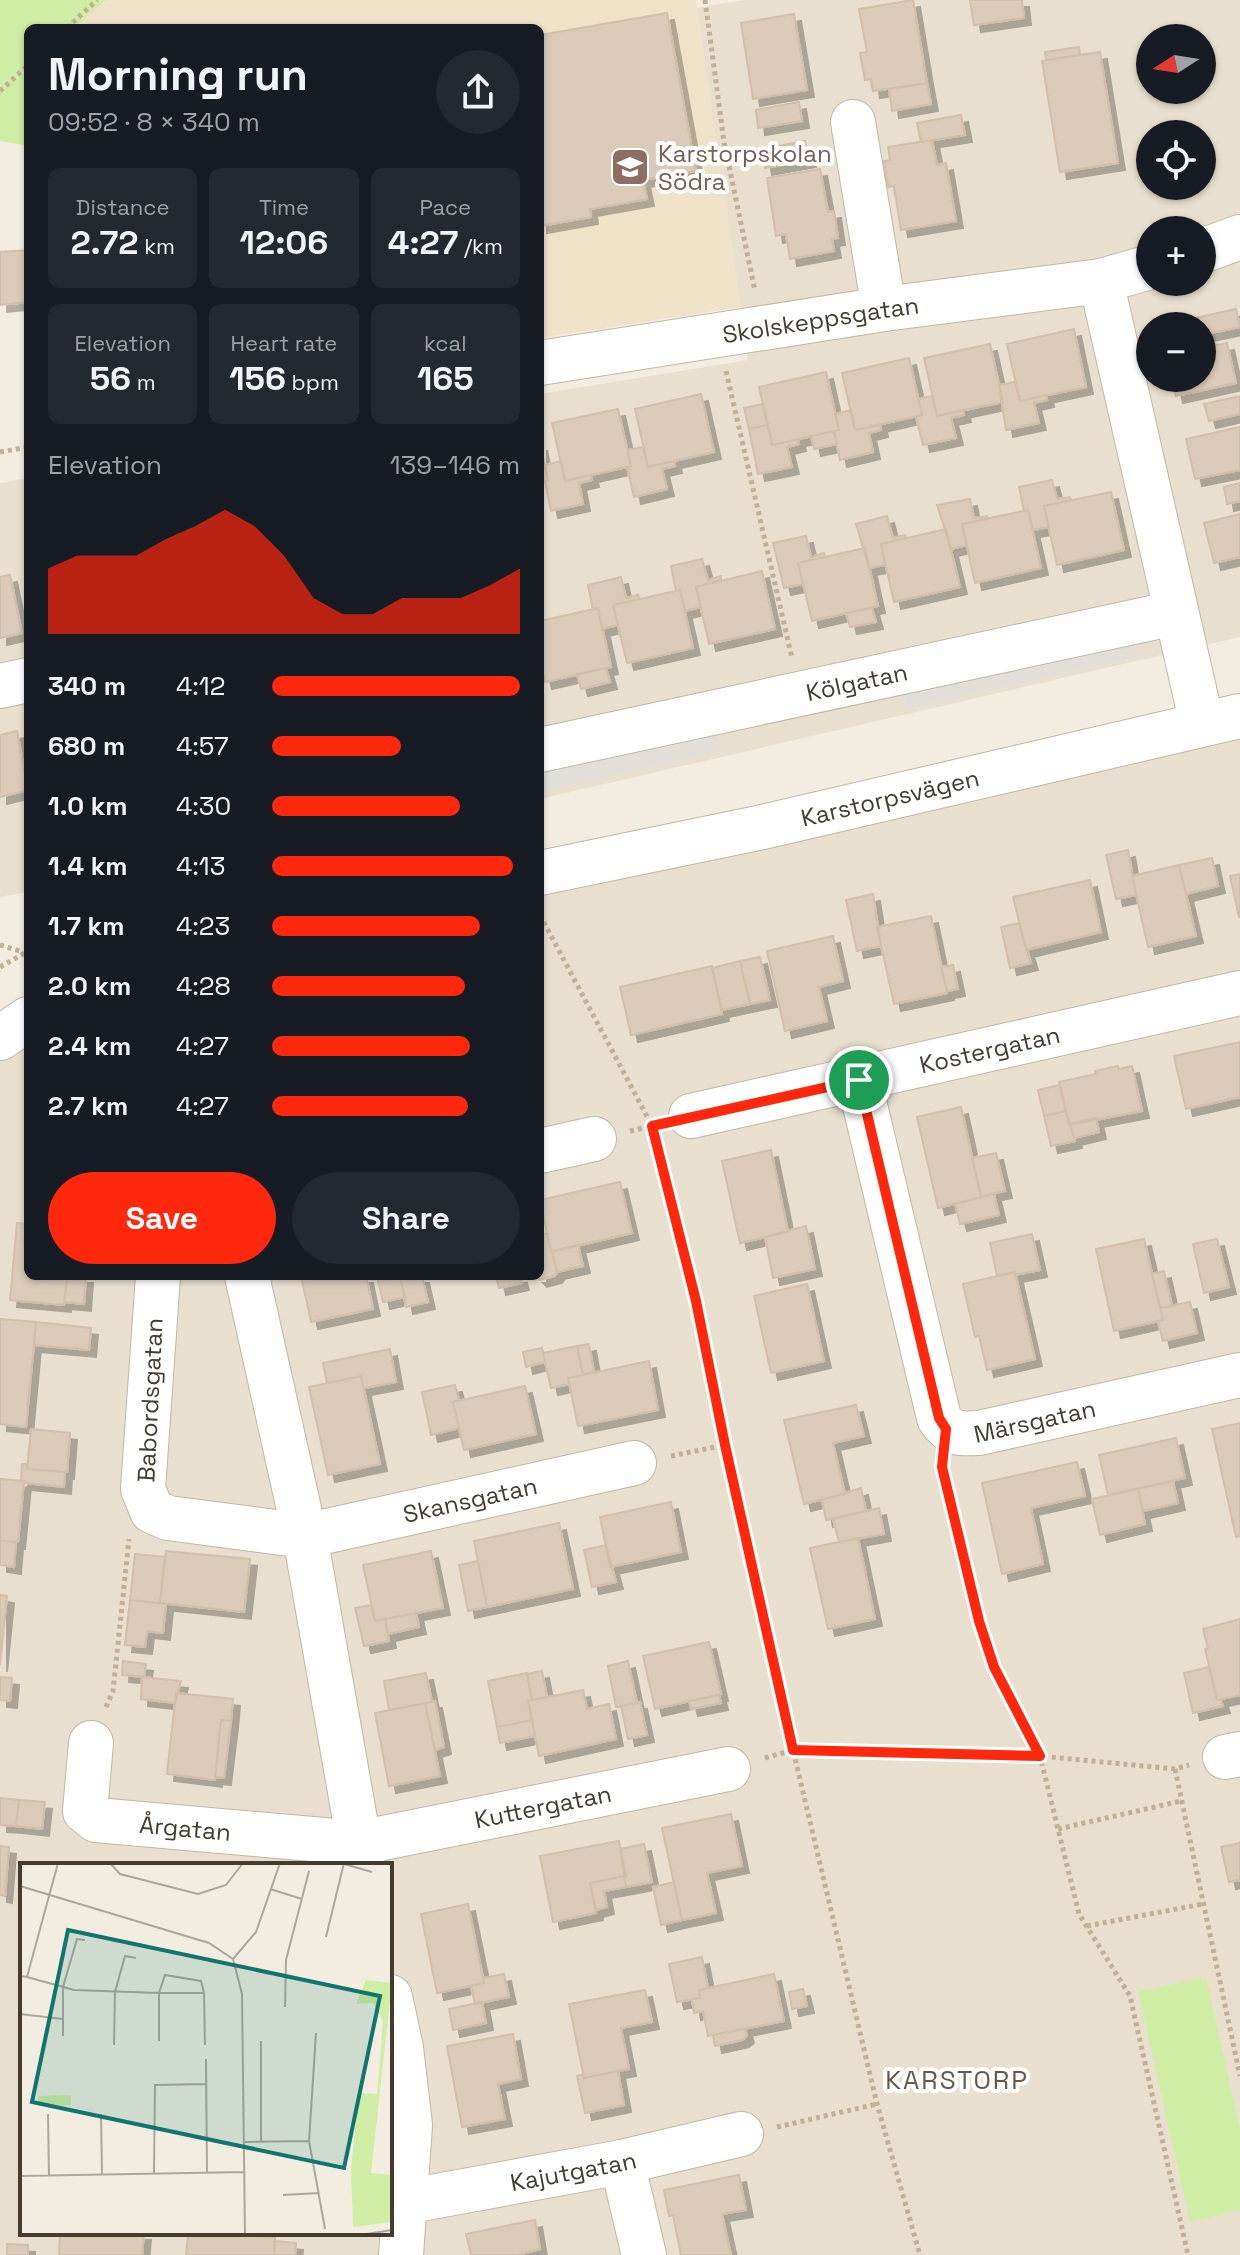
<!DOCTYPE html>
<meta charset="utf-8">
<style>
body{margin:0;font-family:"Space Grotesk",sans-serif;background:#242831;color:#f1f3f6;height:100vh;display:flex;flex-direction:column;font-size:30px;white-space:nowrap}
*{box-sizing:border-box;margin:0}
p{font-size:26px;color:#9ea1a6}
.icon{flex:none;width:44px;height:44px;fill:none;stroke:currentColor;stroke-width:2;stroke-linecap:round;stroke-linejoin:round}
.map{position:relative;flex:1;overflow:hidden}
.details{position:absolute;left:24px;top:24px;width:520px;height:1256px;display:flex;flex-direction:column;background:#171b24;border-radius:12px;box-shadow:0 2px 6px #0004}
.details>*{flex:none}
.needle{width:52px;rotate:258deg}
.tools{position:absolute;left:1136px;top:24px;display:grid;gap:16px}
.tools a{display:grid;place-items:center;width:80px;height:80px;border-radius:50%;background:#171b24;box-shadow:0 2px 6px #0004;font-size:40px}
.pin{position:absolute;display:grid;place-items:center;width:68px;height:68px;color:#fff;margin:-34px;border:4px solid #fff;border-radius:50%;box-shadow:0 2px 8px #0007}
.round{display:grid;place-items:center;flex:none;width:84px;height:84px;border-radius:42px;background:#242831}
.head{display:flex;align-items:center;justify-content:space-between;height:136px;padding:0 24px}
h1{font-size:44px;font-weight:800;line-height:60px}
.figures{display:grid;grid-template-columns:repeat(3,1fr);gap:12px;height:136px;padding:8px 24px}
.figures div{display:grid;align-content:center;border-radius:12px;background:#242831;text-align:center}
.figures b{font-size:34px;font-weight:800}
.figures small{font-size:22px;font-weight:400}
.figures p{font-size:22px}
.chart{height:224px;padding:16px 24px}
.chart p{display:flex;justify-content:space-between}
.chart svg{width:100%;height:144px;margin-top:8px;fill:#ff270c;opacity:.7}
.button{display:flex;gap:16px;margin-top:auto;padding:16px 24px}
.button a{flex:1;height:92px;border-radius:48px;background:#ff270c;color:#fff;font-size:32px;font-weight:800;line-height:92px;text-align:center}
.button a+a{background:#242831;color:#f1f3f6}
ul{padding:0 24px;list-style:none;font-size:26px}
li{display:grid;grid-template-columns:128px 96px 1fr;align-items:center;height:60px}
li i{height:20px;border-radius:10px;background:#ff270c}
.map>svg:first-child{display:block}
.residential{fill:#e8dfce;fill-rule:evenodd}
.education{fill:#eee2c9}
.green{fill:#cfeda4}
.parking{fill:#e2dfdb}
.building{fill:#d9cbb8;stroke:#d1bfa8;stroke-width:2;filter:url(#shadow)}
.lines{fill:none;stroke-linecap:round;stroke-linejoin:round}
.minor-casing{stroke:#c1b7a6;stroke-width:46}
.path{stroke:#c2b092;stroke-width:5;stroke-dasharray:4 4;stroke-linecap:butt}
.minor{stroke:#fff;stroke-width:44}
.route-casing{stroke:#fff;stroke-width:16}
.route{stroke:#ff270c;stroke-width:10}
.labels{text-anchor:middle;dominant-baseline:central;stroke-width:8;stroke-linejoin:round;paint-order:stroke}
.education-label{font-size:24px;fill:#785e54;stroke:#fff;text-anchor:start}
.street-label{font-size:24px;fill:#443c31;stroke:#fff}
.neighbourhood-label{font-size:26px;letter-spacing:2px;fill:#685a47;stroke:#fff}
.inset-road{fill:none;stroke:#ada69b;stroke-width:2}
.view{fill:#0f766e;fill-opacity:0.15;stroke:#0f766e;stroke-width:4}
.inset-edge{fill:none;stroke:#443c31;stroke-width:4}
</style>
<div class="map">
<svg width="1240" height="2255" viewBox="0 0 1240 2255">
<defs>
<filter id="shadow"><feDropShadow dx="7" dy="7" stdDeviation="0" flood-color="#0004"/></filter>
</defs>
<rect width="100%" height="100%" fill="#f3ede1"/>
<!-- residential -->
<path class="residential" d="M744,0h496v637l-700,162v-405l208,-34 -51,-352zM1150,38h52v52h-52zM1150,134h52v52h-52zM1150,230h52v52h-52zM1150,326h52v52h-52z
M28,478v414l-28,5v-414z
M1240,716v1539h-1240v-1217l28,-19v257h512v-403zM22,1865h368v368h-368z"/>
<!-- education -->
<path class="education" d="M106,0h590l45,307 -201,31v-310h-466z"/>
<!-- green -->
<path class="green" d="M0,0h106l-32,28h-46v118l-28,-5z
M1206,1977l34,152v81l-50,12 -52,-230z"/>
<!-- parking -->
<path class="parking" d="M1132,637l5,20 -229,51 -4,-20z
M714,726l6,25 -180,41v-26z"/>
<!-- building -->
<path class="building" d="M913,0l14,83 -54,8 -2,-12 -6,1 -5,-27 7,-1 -8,-43z
M970,0h52l2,18 -50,7z
M667,13l29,158 -53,9 4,19 -57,10 1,8 -51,9v-191z
M794,14l13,76 -54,9 -12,-76z
M1079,47l1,8 -34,5 -1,-8z
M1100,52l18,111 -58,9 -18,-111z
M927,83l4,21 -39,7 -3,-22z
M799,102l3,19 -44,7 -2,-18z
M961,115l4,20 -44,7 -4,-19z
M932,140l5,25 9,-2 10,58 -55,9 -7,-44 -6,1 -4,-26 6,-1 -2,-13z
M805,141l4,19 -44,8 -3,-19z
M820,169l8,43 6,-1 4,27 -6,1 2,12 -44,8 -4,-25 -10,2 -9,-58z
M28,250v52l-28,3v-53z
M1236,309l4,18 -38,8v-9h-15l-1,-6z
M1074,329l12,58 -66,14 -13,-57z
M1227,343l9,40 -60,13 -4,-18h30v-30z
M990,344l13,58 -66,14 -13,-58z
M909,358l13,57 -67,15 -13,-57z
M826,372l13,58 -67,15 -13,-58z
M1015,382l5,19 26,-6 1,5 -13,3 5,20 -33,7 -7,-45z
M701,394l13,58 -66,15 -13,-58z
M932,396l5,20 26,-6 1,5 -13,3 5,20 -33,7 -7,-28 6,-2 -4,-16z
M1240,396v18l-31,7 -5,-17z
M763,404l5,21 -19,4 -5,-21z
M618,409l13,57 -66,15 -13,-58z
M851,410l4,20 25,-5 1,5 -12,3 4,19 -33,8 -6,-29 5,-1 -4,-16z
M768,425l4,20 26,-6 1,5 -12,3 5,20 -34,7 -9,-45z
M1240,427v43l-45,9 -9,-40z
M834,431l3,13 -23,5 -3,-13z
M540,443l8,38 -8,1z
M643,447l5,20 26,-6 1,5 -13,3 5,20 -33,8 -7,-30 4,-1 -3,-16z
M561,461l4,20 26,-6 1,5 -13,3 4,21 -32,7 -6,-30h3l-3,-16z
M1052,480l5,19 13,-2 1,3 -27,6 5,21 -16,3 -5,-20 -4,1 -5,-24z
M1240,483v18l-13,3 -3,-17z
M1111,492l13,58 -67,15 -13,-59z
M970,499l4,19 13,-2 1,3 -26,5 5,21 -16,4 -14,-44z
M1028,510l13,58 -66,15 -13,-59z
M1240,514v43l-26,6 -10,-40z
M887,516l6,22 12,-3 1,3 -25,6 4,21 -16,3 -13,-44z
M946,529l14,58 -66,15 -13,-58z
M806,536l5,21 13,-4 1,4 -27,6 5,21 -19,4 -11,-45z
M865,548l13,58 -66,15 -14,-58z
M702,559l6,21 13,-4v4l-25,7 5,20 -16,4 -5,-21 -4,1 -5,-25z
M762,571l13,58 -66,15 -13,-57z
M10,575l12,58 -22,5v-61z
M621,577l5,21 12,-3 2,4 -27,6 5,20 -16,4 -4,-21 -5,2 -5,-25z
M680,590l13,58 -66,15 -14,-58z
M598,608l13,59 -66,15 -5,-20v-41z
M872,608l4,14 -26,5 -4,-14z
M606,668l4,14 -29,7 -4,-15z
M17,731l11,59 -28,7v-62z
M1128,850l8,45 -20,4 -10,-44z
M1212,858l6,28 -32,8 -7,-29z
M1179,865l17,71 -48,11 -16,-71z
M1240,874v43h-1l-9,-41z
M1090,880l11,52 -75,18 -13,-53z
M873,894l8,52 -24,5 -11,-51z
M931,916l16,77 -53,11 -17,-77z
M1019,923l12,40 -21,5 -9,-41z
M833,936l10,45 -24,6 8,34 -42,10 -18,-80z
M760,957l10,43 -20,4 -10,-43z
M740,961l10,43 -28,6 -10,-42z
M953,965l5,24 -11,2 -6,-24z
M712,966l10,48 -91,21 -11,-48z
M1240,1042v55l-54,12 -12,-53z
M1118,1066l1,3 13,-3 10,45 -73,14 -10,-43 37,-8 -1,-3z
M1060,1085l6,26 -22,5 -6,-26z
M961,1107l20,90 -43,11 -21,-91z
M1066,1111l9,30 -24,5 -7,-30z
M1096,1118l3,14 -25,6 -4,-14z
M771,1150l17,82 -48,11 -18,-82z
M996,1153l9,38 -24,5 -9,-38z
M620,1182l12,51 -81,19 -11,-52z
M994,1194l5,21 -39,9 -5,-20z
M17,1223l11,1v52h39l-3,29 -54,-5z
M806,1226l9,43 -42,9 -8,-41z
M547,1233l10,40 -2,3 -15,4 -4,-4h4v-41z
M1032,1234l8,36 -25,5v-3l-18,4 -7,-33z
M1144,1239l19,81 -49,11 -18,-82z
M1217,1239l12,48 -25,6 -11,-49z
M578,1245l5,21 -26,6 -5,-21z
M1164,1271l8,35 -12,2 -8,-34z
M1015,1272l20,87 -48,11 -8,-34 -4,1 -12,-53z
M67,1276h19l-2,28 -20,-2z
M301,1276h65l7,33 -62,13z
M377,1276h23l5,21 -22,5z
M400,1276h22l6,26 -22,5z
M496,1276h24l2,7 -23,5z
M807,1284l17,77 -53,12 -17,-77z
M1190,1302l7,31 -34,8 -5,-20 5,-1 -3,-12z
M0,1319l36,3 -10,105 -26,-3z
M36,1322l55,6 -2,22 -55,-5z
M589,1344l5,28 -11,3 -6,-29z
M577,1346l6,29 -15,3 2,6 -19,4 -8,-35z
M542,1348l3,14 -19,5 -3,-15z
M390,1349l6,33 -32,6 -3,-12 -34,7 -4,-20z
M649,1361l9,49 -80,16 -10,-48z
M361,1376l19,88 -52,11 -19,-88z
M455,1385l4,15 -6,2 6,26 -28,7 -9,-43z
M525,1386l11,48 -72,16 -11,-48z
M856,1405l8,31 -31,7 12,51 -41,10 -20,-84z
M1240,1423v113l-4,1 -24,-108z
M31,1429l39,4 -3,39 -40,-3z
M1176,1438l9,40 -77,17 -9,-40z
M1077,1462l8,34 -54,12 12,56 -41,10 -20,-91z
M22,1464h5v5l38,3 -1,15 -40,-4 -3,-2z
M0,1479l24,2 -6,61 -18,-1z
M1173,1481l5,22 -35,8 -5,-22z
M861,1488l5,23 -40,9 -4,-20z
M1138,1489l7,35 -45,11 -8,-36z
M671,1502l10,50 -71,15 -10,-50z
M879,1508l5,26 -45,8 -6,-23z
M559,1523l14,66 -86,18 -13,-66z
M858,1538l17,81 -47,10 -18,-81z
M0,1541l16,1 -2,25 -14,-2z
M606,1545l10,37 -24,5 -8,-37z
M166,1551l84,8 -6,53 -84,-9z
M431,1551l12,57 -68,13 -12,-56z
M135,1554l30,3 -5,46 -30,-3z
M478,1561l9,46 -19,4 -9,-46z
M0,1595l7,1 -7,69z
M130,1600l36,4 -3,29 -16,-2 -2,16 -20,-2z
M371,1605l4,16 10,-2 4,22 -25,5 -9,-38z
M416,1613l3,14 -31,7 -3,-15z
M1240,1619v76l-23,5 -12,-51 3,-1 -5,-19z
M709,1642l12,52 -66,15 -12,-53z
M123,1661l23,3 -2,13 -22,-2z
M628,1661l9,42 -21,4 -8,-41z
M1209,1667l8,33h4l2,6 -30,7 -9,-40z
M542,1671l5,26 -15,3 -5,-26z
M426,1673l6,29 -43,8 -5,-29z
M527,1673l5,27 -4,1 4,19 -35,7 -9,-46z
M0,1677l12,1 -2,23 -10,-1z
M142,1677l39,4 -6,22 -34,-4z
M583,1690l4,19 22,-5 7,35 -77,17 -11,-55z
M176,1693l57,6 -2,22 -10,-1 -6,60 -48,-6z
M719,1695l2,8 -30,6 -2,-8z
M435,1701l9,46 -9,3 -10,-47z
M640,1702l7,33 -19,4 -7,-33z
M425,1703l15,73 -51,10 -14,-73z
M221,1720l10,1 -7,57 -9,-1z
M532,1720l3,16 -35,7 -3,-16z
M0,1798l19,2 -3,26 -16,-1z
M19,1800l26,2 -3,27 -26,-3z
M731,1814l11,52 -35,7 9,40 -34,7 -20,-92z
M619,1841l7,35 -36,7 6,30 -43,9 -13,-66z
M1240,1843v37l-11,2 -8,-35z
M644,1844l8,38 -26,5 -6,-38z
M0,1846l9,1 -4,49 -5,-1z
M624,1876l2,11 -22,4 3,16 -11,3 -6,-27z
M674,1882l8,38 -21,5 -8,-38z
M468,1904l16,79 -47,10 -16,-79z
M702,1957l6,31 -9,2 1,8 -23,4 -8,-38z
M504,1974l5,23 -34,7 -4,-18 13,-3 -1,-5z
M774,1974l10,47 -76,15 -5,-25 -9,2 -2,-14 8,-1 -1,-8z
M803,1989l4,17 -15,3 -3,-17z
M645,1990l7,32 -31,6 8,41 -45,9 -15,-74z
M482,2002l4,21 -33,7 -4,-21z
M745,2029l2,7 -5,4 -27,6 -2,-11z
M513,2034l8,45 -23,5 7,35 -43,8 -15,-81z
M618,2071l6,34 -39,8 -8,-37 6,-2 1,4z
M739,2175l7,35 -24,4 9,41h-50l-8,-40 -4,1 -5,-26z
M535,2220l5,29 -22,6h-47l-5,-21z
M60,2233h84l-2,22h-83z
M188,2233l87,4 -1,18h-88z
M274,2241l22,2 -1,12h-21z
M7,2244l21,1v10h-21z"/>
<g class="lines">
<!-- minor casing -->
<g class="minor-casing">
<g id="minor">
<path d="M853,122l31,187"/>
<path d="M1202,251l38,-14"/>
<path d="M1101,281l101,443"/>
<path id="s1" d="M540,363l344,-54 217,-28 49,-14"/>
<path d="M0,686l28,-6"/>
<path id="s2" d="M540,750l635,-137"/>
<path id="s3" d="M540,873l218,-45 482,-112"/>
<path d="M0,1038l28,-19"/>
<path id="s4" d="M859,1080l80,338c11,17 21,16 40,15l261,-58"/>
<path id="s5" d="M691,1116l549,-123"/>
<path d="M540,1151l54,-12"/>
<path id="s6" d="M158,1276l-15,213 9,22 16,7 137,18 329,-73"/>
<path d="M247,1276l58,260 58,329"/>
<path id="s7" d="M91,1743l-6,68 11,9 262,23 370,-74"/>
<path d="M1225,1757l15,-3"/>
<path d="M390,1997l11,51 9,77 -9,130"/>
<path d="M622,2162l22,93"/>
<path id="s8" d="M390,2201l14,1 218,-40 119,-28"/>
</g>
</g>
<!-- path -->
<path class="path" d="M705,0l19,142 31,149
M67,28l30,-28
M0,91l28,-26
M726,371l66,287
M0,452l28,-5
M540,915l110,207
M0,945l23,7
M0,967l28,-16
M630,1131l26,-6
M655,1135l41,166 29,144 68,305 84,354 43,151
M671,1456l54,-11
M943,1468l36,153 15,46 46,89 39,158 51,82 58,259
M106,1707l7,-16 16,-152
M765,1758l28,-8 247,6 135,13 14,-4
M1175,1769l65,307
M1058,1829l123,-28
M1087,1926l116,-22
M777,2127l100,-23"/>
<!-- minor -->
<use href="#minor" class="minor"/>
</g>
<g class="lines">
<!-- route casing -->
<g class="route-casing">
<path id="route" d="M859,1080l80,338 7,11 -4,38 37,154 15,46 46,89 -247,-6 -68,-305 -29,-144 -44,-175z"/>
</g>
<!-- route -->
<use href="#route" class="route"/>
</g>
<!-- icons -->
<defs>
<g id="school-square" transform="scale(2)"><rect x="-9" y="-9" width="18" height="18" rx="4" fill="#8d6e63" stroke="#fff"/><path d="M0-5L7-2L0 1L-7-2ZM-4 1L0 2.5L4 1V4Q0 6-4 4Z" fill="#fff"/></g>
</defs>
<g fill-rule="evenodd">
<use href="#school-square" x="630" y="167"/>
</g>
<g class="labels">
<!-- education labels -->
<g class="education-label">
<text x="658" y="153">Karstorpskolan<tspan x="658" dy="28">Södra</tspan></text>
</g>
<!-- street labels -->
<g class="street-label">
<text stroke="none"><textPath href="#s1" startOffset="284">Skolskeppsgatan</textPath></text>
<text stroke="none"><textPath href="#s2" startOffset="324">Kölgatan</textPath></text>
<text stroke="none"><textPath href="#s3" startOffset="358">Karstorpsvägen</textPath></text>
<text stroke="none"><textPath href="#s5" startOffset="306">Kostergatan</textPath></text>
<text transform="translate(150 1400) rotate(-87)">Babordsgatan</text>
<text stroke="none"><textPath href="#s4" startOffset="450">Märsgatan</textPath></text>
<text stroke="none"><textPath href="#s6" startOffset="562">Skansgatan</textPath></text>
<text stroke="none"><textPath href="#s7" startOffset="534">Kuttergatan</textPath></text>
<text stroke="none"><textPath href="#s7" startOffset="172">Årgatan</textPath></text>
<text stroke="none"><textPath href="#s8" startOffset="186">Kajutgatan</textPath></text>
</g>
<!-- neighbourhood labels -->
<g class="neighbourhood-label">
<text x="957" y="2080">KARSTORP</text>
</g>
</g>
<!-- overview -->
<g transform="translate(20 1863)">
<rect width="372" height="372" fill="#f3ede1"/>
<path d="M346,117l26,3 -21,190 21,2v47l-39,5 -2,-59 8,-75 18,1 6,-73 -10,-18 -17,1zM51,232v10l-33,1v-10z" fill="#cfeda4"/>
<path class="inset-road" d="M90,0l10,11 78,20 28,-9 17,-22M324,1l28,8M0,23l189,57 24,16 9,35 3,241M250,26l32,10M306,74l18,-74M213,96l23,-27 24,-69M0,113l7,1 31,-114M7,114l47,13 85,3h45l-3,-12 -36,-6 -6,18v48M184,130l1,52M265,144l1,-47 23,-89M0,151l43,5M296,170l-7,108 16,88M43,173v-49l14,-48 8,1M241,178v100M94,182l1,-53 10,-36 11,2M186,196l1,114M28,251l1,61M81,251l1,60M225,279l64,-1M134,310l1,-88 51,-1M0,313l225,-4M263,332l36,-2M340,372l32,-5"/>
<path class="view" d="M48,67l312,66 -36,172 -312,-66z"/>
<rect width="372" height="372" class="inset-edge"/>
</g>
</svg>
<div class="tools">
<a><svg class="needle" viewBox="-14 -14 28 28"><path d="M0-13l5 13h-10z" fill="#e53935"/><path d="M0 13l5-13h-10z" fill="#9ea1a6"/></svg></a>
<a><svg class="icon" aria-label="locate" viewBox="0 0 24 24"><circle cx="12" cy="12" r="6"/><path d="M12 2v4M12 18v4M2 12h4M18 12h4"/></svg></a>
<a>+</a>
<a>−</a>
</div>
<div class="pin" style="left:859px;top:1080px;background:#1e9e55"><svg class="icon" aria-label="arrive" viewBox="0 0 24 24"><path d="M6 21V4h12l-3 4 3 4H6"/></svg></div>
<section class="details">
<div class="head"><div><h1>Morning run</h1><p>09:52 · 8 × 340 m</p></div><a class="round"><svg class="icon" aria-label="share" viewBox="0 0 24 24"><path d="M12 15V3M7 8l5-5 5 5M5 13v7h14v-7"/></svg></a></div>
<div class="figures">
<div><p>Distance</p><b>2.72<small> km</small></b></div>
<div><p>Time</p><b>12:06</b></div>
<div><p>Pace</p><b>4:27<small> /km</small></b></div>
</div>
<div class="figures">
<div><p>Elevation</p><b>56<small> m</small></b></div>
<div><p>Heart rate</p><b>156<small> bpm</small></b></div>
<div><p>kcal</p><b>165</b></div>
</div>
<div class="chart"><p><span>Elevation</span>139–146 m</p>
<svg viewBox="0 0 160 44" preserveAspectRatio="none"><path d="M0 44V24L10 20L20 20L30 20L40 15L50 11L60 6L70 11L80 20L90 33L100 38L110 38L120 33L130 33L140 33L150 29L160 24V44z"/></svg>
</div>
<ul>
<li><b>340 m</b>4:12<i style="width:100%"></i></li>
<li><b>680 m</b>4:57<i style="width:52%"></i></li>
<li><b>1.0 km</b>4:30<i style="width:76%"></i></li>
<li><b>1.4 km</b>4:13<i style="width:97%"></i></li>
<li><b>1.7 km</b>4:23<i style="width:84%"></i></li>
<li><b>2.0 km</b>4:28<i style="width:78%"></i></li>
<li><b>2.4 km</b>4:27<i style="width:80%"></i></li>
<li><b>2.7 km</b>4:27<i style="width:79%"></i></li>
</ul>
<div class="button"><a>Save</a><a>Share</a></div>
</section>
</div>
